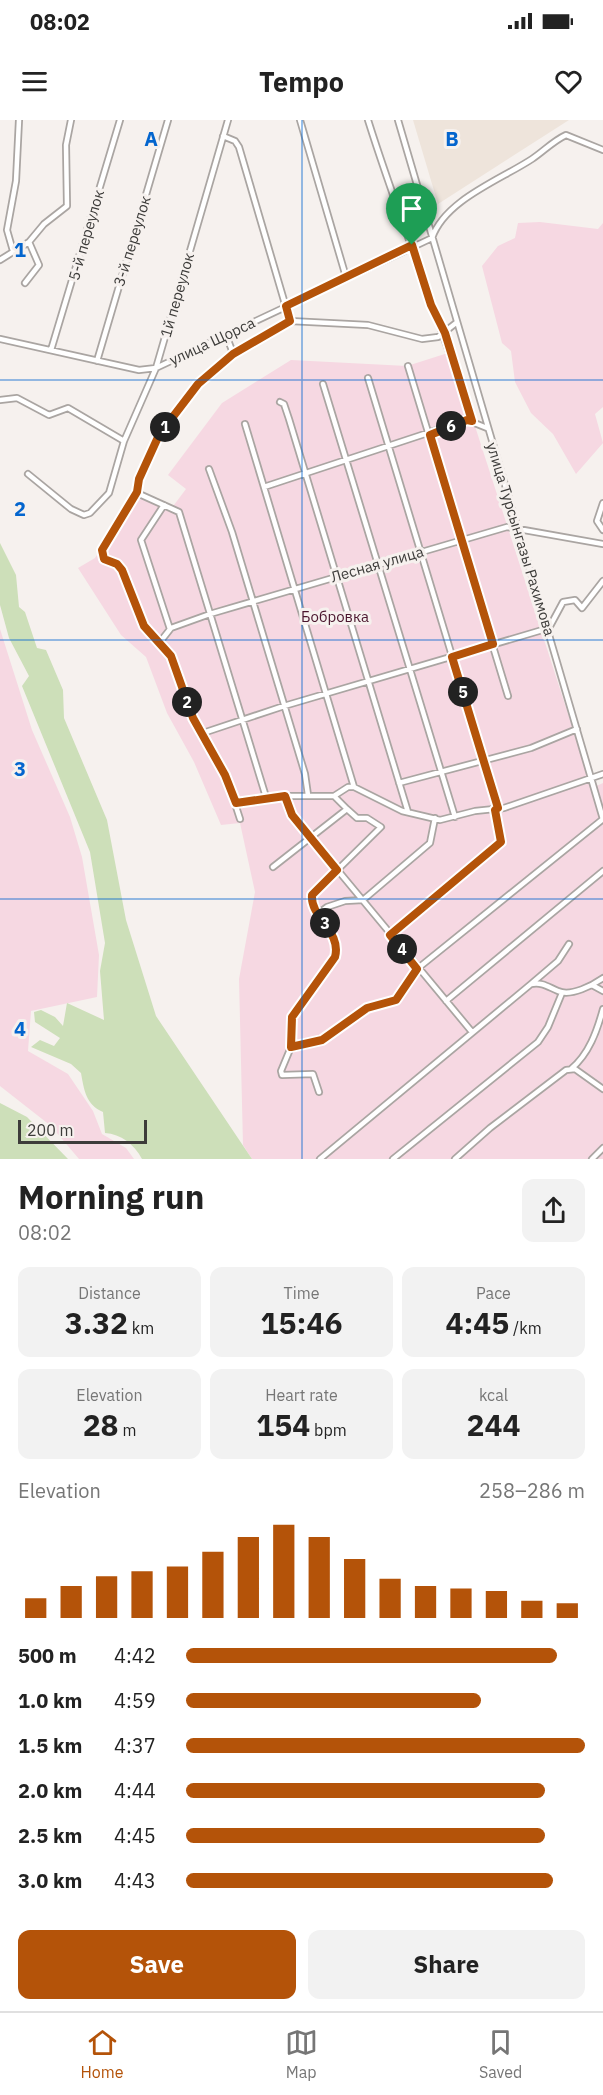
<!DOCTYPE html>
<meta charset="utf-8">
<style>
body{margin:0;font-family:"IBM Plex Sans",sans-serif;background:#f2f2f2;color:#222;height:100vh;display:flex;flex-direction:column;font-size:22px;white-space:nowrap}
*{box-sizing:border-box;margin:0}
p{font-size:20px;color:#767676}
.icon{flex:none;width:33px;height:33px;fill:none;stroke:currentColor;stroke-width:2;stroke-linecap:round;stroke-linejoin:round}
.map{position:relative;height:1039px;overflow:hidden}
.panel{display:flex;flex-direction:column;background:#fff;flex:1}
.panel>*{flex:none}
.scale{position:absolute;left:18px;bottom:15px;width:129px;box-sizing:border-box;padding-left:6px;border:3px solid #3d3c3a;border-top:0;font-size:16px;line-height:21px;white-space:nowrap;color:#3d3c3a;-webkit-text-stroke:4px #f6f1ee;paint-order:stroke}
.pin{position:absolute;display:grid;place-items:center;width:51px;height:51px;color:#fff;margin:-62px -26px;border-radius:50% 50% 50% 0;rotate:-45deg;box-shadow:0 0 6px #0007}
.pin .icon{rotate:45deg}
.km{position:absolute;width:30px;height:30px;margin:-15px;border-radius:50%;background:#222;color:#fff;font-size:16px;line-height:30px;text-align:center}
.round{display:grid;place-items:center;flex:none;width:63px;height:63px;border-radius:12px;background:#f2f2f2}
.summary{display:flex;align-items:center;justify-content:space-between;height:102px;padding:0 18px}
h1{font-size:33px;font-weight:700;line-height:45px}
.metrics{display:grid;grid-template-columns:repeat(3,1fr);gap:9px;height:102px;padding:6px 18px}
.metrics div{display:grid;align-content:center;border-radius:12px;background:#f2f2f2;text-align:center}
.metrics b{font-size:30px;font-weight:700}
.metrics small{font-size:16px;font-weight:400}
.metrics p{font-size:16px}
.chart{height:168px;padding:12px 18px}
.chart p{display:flex;justify-content:space-between}
.chart svg{width:100%;height:108px;margin-top:6px;stroke:#b45309;stroke-width:6}
.cta{display:flex;gap:12px;margin-top:auto;padding:12px 18px}
.cta a{flex:1;height:69px;border-radius:12px;background:#b45309;color:#fff;font-size:24px;font-weight:700;line-height:69px;text-align:center}
.cta a+a{background:#f2f2f2;color:#222}
ul{padding:0 18px;list-style:none;font-size:20px}
li{display:grid;grid-template-columns:96px 72px 1fr;align-items:center;height:45px}
li i{height:15px;border-radius:8px;background:#b45309}
.status{display:flex;justify-content:space-between;align-items:center;height:42px;padding:0 30px;background:#fff;direction:ltr}
.status svg{height:16px;fill:currentColor}
header{display:flex;justify-content:space-between;align-items:center;height:78px;padding:0 18px;background:#fff;font-size:27px;font-weight:700}
.menu{display:flex;justify-content:space-around;align-items:center;height:84px;border-top:2px solid #e0e0e0;background:#fff;font-size:16px;color:#767676}
.menu a{display:grid;justify-items:center;gap:3px}
.menu .selected{color:#b45309}
.map>svg:first-child{display:block}
.built{fill:#eee4db}
.green{fill:#f6d8e2}
.water{fill:#cddfb9}
.lines{fill:none;stroke-linecap:round;stroke-linejoin:round}
.minor-casing{stroke:#aaa5a2;stroke-width:8}
.minor{stroke:#fff;stroke-width:4.5}
.route-casing{stroke:#fff;stroke-width:12}
.route{stroke:#b45309;stroke-width:8}
.grid{fill:none;stroke:#0365ce;stroke-width:1.5;stroke-opacity:0.55}
.labels{text-anchor:middle;dominant-baseline:central;stroke-width:6;stroke-linejoin:round;paint-order:stroke}
.street-label{font-size:15px;fill:#3d3c3a;stroke:#f6f1ee}
.park-label{font-size:15px;fill:#4b162e;stroke:#f6f1ee}
.grid-label{font-size:20px;text-anchor:middle;font-weight:bold;fill:#0365ce;stroke:#f6f1ee;stroke-width:6;stroke-linejoin:round;paint-order:stroke}
</style>
<div class="status"><b>08:02</b><svg viewBox="0 0 49 12"><path d="M0 12V9h3v3zM5 12V6h3v6zM10 12V3h3v9zM15 12V0h3v12zM26 1h20v11H26zM47 4h2v5h-2z"/></svg></div>
<header><svg class="icon" aria-label="menu" viewBox="0 0 24 24"><path d="M4 6h16M4 12h16M4 18h16"/></svg>Tempo<svg class="icon" aria-label="heart" viewBox="0 0 24 24"><path d="M12 20l-8-8c-3-5 5-10 8-4 3-6 11-1 8 4z"/></svg></header>
<div class="map">
<svg width="603" height="1039" viewBox="0 0 603 1039">
<rect width="100%" height="100%" fill="#f6f1ee"/>
<!-- built -->
<path class="built" d="M413,0h156l-131,84z"/>
<!-- green -->
<path class="green" d="M540,102l58,7 5,-6v184l-8,7 8,29 -27,31 -23,-40 -22,-21 -16,-31 -4,-31 -9,-8 -20,-77 16,-20 17,-8 3,-15z
M451,232l141,436 11,-5v376h-351l-9,-14 -4,-166 16,-87 -15,-69 -19,2 -27,-63 -27,-49 -21,-56 -25,-22 -43,-67 17,-10 43,-66 33,17 15,-20 -18,-14 54,-72 69,-43 116,6z
M0,509l32,101 38,87 12,40 17,98 -2,42 -66,14 -3,40 40,23 25,37 9,23 24,14 8,11h-55l-28,-33 -51,-40z"/>
<!-- water -->
<path class="water" d="M0,423l16,32 3,32 6,5 12,36 9,2 17,40 1,28 43,102 19,100 30,96 96,143h-110c-8,-15 -21,-25 -37,-26l-2,-21c-17,-7 -19,-22 -22,-39l-10,-9 -40,-17 9,-7 14,6 6,-8 -25,-16 -1,-10 7,-2 14,7 8,9 4,-23 37,17 -4,-49 5,-28 -15,-91 -68,-166 7,-10 -20,-38 -9,-33z
M0,983l27,14 41,42h-68z"/>
<g class="lines">
<!-- minor casing -->
<g class="minor-casing">
<path id="minor" d="M300,0l46,157
M368,0c32,102 72,199 104,301
M398,0l205,699
M223,16l12,5 4,6 51,174
M13,131l-6,-21 9,-49 3,-61
M0,140l29,-18 15,-18 23,-18 -1,-61 5,-25
M25,163l14,-18 -10,-23
M226,215l7,18
M0,219l139,31 17,-2 276,-130c13,-38 68,-58 100,-79 12,-8 21,-18 34,-24l37,15
M51,230l69,-230
M97,241l71,-241
M408,246l100,330
M368,258l130,430
M323,264l132,433
M0,280l17,-2 32,17 19,-7 56,33
M280,282l4,2 5,15 119,393
M245,304l109,363
M209,349l23,63 73,242 3,21
M28,354l43,35 13,6 6,-2 19,-20 15,-52 32,-73 72,-248
M264,367l203,-67 20,8
M137,373l42,19 87,285
M603,383l-6,18 6,9
M164,385l-23,35 29,89
M549,508l14,-26 12,-2 7,8 21,-27
M160,522l11,-14 39,-14 297,-87 96,17
M200,614l84,-28 265,-78
M399,663l132,-35 46,-19
M285,676l7,19 180,217
M236,683l49,-7h49l14,-9h6l48,24 38,9 35,-9 29,-3 99,-34
M240,699l-12,-37 -35,-64 -22,-62 -27,-30 -22,-56 -5,-6 -14,-5 -1,-9 35,-57 2,-14 20,-44 39,-51 35,-31 57,-32 78,4 54,14 16,-2 18,-14
M273,747l74,-58 -13,-13
M319,793l8,-6 18,-6 18,-1 67,-57 5,-25
M391,815l110,-93 -6,-32
M531,864l27,-23 11,-17
M592,865l11,6
M446,881l157,-130
M291,927l31,-7 45,-32 29,-8 21,-31 186,-150
M571,949c18,-15 26,-38 32,-60
M319,972l-6,-18 -31,1 -1,-4 10,-24 1,-30 43,-60c6,-20 -13,-39 -23,-56v-6l69,-68 -14,-9h-10l-10,-9
M320,1039l211,-175c12,-2 17,3 27,7 13,6 35,-6 45,-13
M393,1039l145,-117 10,-15 14,-34
M455,1039l35,-31 76,-58 9,-1 28,20
M592,1039l11,-11"/>
</g>
<!-- minor -->
<use href="#minor" class="minor"/>
</g>
<g class="lines">
<!-- route casing -->
<g class="route-casing">
<path id="route" d="M412,125l19,60 14,28 27,88 -5,-1 -37,15 63,209 -41,13 46,151 -3,2 6,32 -111,93 27,34 -21,31 -29,8 -45,32 -31,7 1,-30 43,-60c7,-26 -25,-39 -23,-62l25,-25 -45,-55 -7,-19 -49,7 -11,-28 -32,-57 -22,-62 -27,-30 -22,-56 -5,-6 -13,-5 -2,-9 35,-58 2,-13 20,-44 39,-51 35,-30 57,-33 -4,-15z"/>
</g>
<!-- route -->
<use href="#route" class="route"/>
</g>
<!-- grid -->
<path class="grid" d="M302,0v1039M0,260h603M0,520h603M0,779h603"/>
<g class="labels">
<!-- street labels -->
<g class="street-label">
<text transform="translate(86 115) rotate(-74)">5-й переулок</text>
<text transform="translate(132 121) rotate(-73)">3-й переулок</text>
<text transform="translate(177 175) rotate(-74)">1й переулок</text>
<text transform="translate(212 221) rotate(-25)">улица Щорса</text>
<text transform="translate(521 419) rotate(73)">улица Турсынгазы Рахимова</text>
<text transform="translate(377 444) rotate(-16)">Лесная улица</text>
</g>
<!-- park labels -->
<g class="park-label">
<text x="335" y="496">Бобровка</text>
</g>
</g>
<g class="grid-label">
<text x="151" y="26">A</text>
<text x="452" y="26">B</text>
<text x="20" y="137">1</text>
<text x="20" y="396">2</text>
<text x="20" y="656">3</text>
<text x="20" y="916">4</text>
</g>
</svg>
<div class="scale">200 m</div>
<div class="pin" style="left:412px;top:125px;background:#1e9e55"><svg class="icon" aria-label="arrive" viewBox="0 0 24 24"><path d="M6 21V4h12l-3 4 3 4H6"/></svg></div>
<b class="km" style="left:165px;top:307px">1</b>
<b class="km" style="left:187px;top:582px">2</b>
<b class="km" style="left:325px;top:803px">3</b>
<b class="km" style="left:402px;top:829px">4</b>
<b class="km" style="left:463px;top:572px">5</b>
<b class="km" style="left:451px;top:306px">6</b>
</div>
<section class="panel">
<div class="summary"><div><h1>Morning run</h1><p>08:02</p></div><a class="round"><svg class="icon" aria-label="share" viewBox="0 0 24 24"><path d="M12 15V3M7 8l5-5 5 5M5 13v7h14v-7"/></svg></a></div>
<div class="metrics">
<div><p>Distance</p><b>3.32<small> km</small></b></div>
<div><p>Time</p><b>15:46</b></div>
<div><p>Pace</p><b>4:45<small> /km</small></b></div>
</div>
<div class="metrics">
<div><p>Elevation</p><b>28<small> m</small></b></div>
<div><p>Heart rate</p><b>154<small> bpm</small></b></div>
<div><p>kcal</p><b>244</b></div>
</div>
<div class="chart"><p><span>Elevation</span>258–286 m</p>
<svg viewBox="0 0 160 44" preserveAspectRatio="none"><path d="M5 44V36M15 44V31M25 44V27M35 44V25M45 44V23M55 44V17M65 44V11M75 44V6M85 44V11M95 44V20M105 44V28M115 44V31M125 44V32M135 44V33M145 44V37M155 44V38"/></svg>
</div>
<ul>
<li><b>500 m</b>4:42<i style="width:93%"></i></li>
<li><b>1.0 km</b>4:59<i style="width:74%"></i></li>
<li><b>1.5 km</b>4:37<i style="width:100%"></i></li>
<li><b>2.0 km</b>4:44<i style="width:90%"></i></li>
<li><b>2.5 km</b>4:45<i style="width:90%"></i></li>
<li><b>3.0 km</b>4:43<i style="width:92%"></i></li>
</ul>
<div class="cta"><a>Save</a><a>Share</a></div>
</section>
<nav class="menu">
<a class="selected"><svg class="icon" aria-label="home" viewBox="0 0 24 24"><path d="M3 11l9-7 9 7M6 9v11h12V9"/></svg>Home</a>
<a><svg class="icon" aria-label="map" viewBox="0 0 24 24"><path d="M3 6l6-2 6 2 6-2v14l-6 2-6-2-6 2zM9 4v14M15 6v14"/></svg>Map</a>
<a><svg class="icon" aria-label="saved" viewBox="0 0 24 24"><path d="M7 4h10v16l-5-4-5 4z"/></svg>Saved</a>
</nav>
